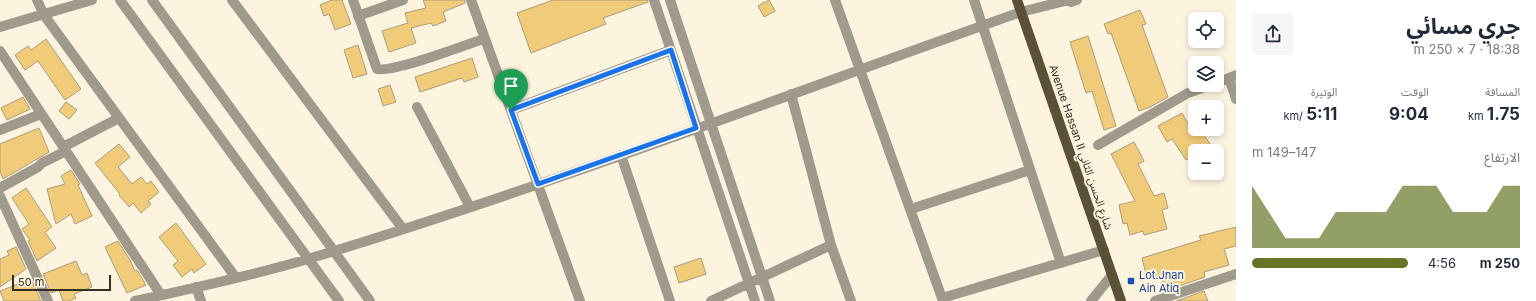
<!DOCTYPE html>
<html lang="ar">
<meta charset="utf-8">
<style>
body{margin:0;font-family:Inter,"Noto Sans Arabic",sans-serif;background:#f6f6f7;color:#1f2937;direction:rtl;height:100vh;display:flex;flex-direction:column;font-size:15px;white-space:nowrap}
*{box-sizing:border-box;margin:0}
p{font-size:13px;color:#747a83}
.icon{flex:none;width:22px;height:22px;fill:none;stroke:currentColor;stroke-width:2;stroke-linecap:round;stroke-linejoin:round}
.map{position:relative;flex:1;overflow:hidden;direction:ltr}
.drawer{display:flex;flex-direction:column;background:#fff;width:300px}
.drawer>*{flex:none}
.tools{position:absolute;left:1188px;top:12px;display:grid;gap:8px}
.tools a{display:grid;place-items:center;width:36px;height:36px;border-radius:6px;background:#fff;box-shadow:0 2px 6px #0003;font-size:20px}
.scale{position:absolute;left:12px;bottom:10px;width:99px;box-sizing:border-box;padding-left:4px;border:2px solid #342d20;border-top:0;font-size:11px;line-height:14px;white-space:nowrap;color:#342d20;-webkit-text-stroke:3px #fdf4e0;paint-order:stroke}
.pin{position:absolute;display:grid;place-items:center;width:34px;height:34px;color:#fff;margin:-41px -17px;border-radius:50% 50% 50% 0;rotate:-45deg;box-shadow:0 0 4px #0007}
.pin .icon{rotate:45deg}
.round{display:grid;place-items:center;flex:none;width:42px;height:42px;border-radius:6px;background:#f6f6f7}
.head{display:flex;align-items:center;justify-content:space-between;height:68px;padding:0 16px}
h1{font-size:22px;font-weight:700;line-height:30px}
.figures{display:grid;grid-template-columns:repeat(3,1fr);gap:6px;height:68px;padding:4px 16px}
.figures div{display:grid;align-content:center}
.figures b{font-size:17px;font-weight:700}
.figures small{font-size:11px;font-weight:400}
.figures p{font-size:11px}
.chart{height:112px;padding:8px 16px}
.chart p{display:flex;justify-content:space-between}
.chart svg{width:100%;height:72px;margin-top:4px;fill:#657726;opacity:.7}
ul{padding:0 16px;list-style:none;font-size:13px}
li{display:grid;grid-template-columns:64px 48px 1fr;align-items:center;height:30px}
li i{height:10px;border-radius:5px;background:#657726}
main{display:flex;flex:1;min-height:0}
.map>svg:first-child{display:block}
.building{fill:#f0cb7a;stroke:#ab9c7d}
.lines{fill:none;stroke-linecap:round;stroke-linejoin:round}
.minor{stroke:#a09a8c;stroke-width:10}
.major{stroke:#5b5138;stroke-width:10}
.route-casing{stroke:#fff;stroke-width:8}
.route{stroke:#1a73e8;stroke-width:5}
.transit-dot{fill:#1a4fb4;stroke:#fdf4e0;stroke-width:1.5}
.labels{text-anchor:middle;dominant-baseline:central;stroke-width:4;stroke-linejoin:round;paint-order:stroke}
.street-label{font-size:11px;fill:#342d20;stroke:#fdf4e0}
.transit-label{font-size:11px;fill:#164399;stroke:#fdf4e0;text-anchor:start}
</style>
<main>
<section class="drawer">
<div class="head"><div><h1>جري مسائي</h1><p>18:38 · 7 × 250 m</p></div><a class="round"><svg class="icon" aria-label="share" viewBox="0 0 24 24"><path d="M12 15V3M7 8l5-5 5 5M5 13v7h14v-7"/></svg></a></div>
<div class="figures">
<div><p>المسافة</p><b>1.75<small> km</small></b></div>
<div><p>الوقت</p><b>9:04</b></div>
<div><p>الوتيرة</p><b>5:11<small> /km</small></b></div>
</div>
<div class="chart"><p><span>الارتفاع</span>147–149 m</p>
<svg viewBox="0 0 160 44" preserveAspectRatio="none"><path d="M0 44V6L10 22L20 38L30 38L40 38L50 22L60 22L70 22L80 22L90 6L100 6L110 6L120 22L130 22L140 22L150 6L160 6V44z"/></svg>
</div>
<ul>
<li><b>250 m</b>4:56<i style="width:100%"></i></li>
</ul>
</section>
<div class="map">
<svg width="1236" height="301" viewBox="0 0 1236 301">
<rect width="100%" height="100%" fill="#fdf4e0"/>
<!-- building -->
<path class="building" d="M332,0h10l9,24 -16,6 -6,-16 -5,2 -4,-11z
M423,0h42v3l-22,9 3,9 -13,5 -2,-3 -20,5 5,15 -27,9 -7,-21 26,-8 -3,-10 21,-5z
M553,0h95v2l-45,16 3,6 -75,29 -14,-40z
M769,0l6,11 -11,6 -6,-11z
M1140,10l6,14 -4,1 26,72 -18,10 -11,4 -28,-78 -3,1 -4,-10z
M1088,36l28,90 -12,4 -12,-39 -6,2 -16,-51z
M46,39l35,50 -16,11 -27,-39 -13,9 -10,-15 13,-9 3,4z
M358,45l9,29 -14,4 -9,-28z
M472,58l6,19 -14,5 -2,-4 -42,14 -5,-15z
M390,85l6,17 -13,4 -5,-17z
M23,97l7,12 -23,11 -6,-12z
M66,102l11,8 -8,9 -10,-8z
M1182,113l9,16h9l10,15 -11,7h-4v3l-9,6 -14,-21 -5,3 -9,-16z
M39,128l10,24 -46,27 -3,-8v-27z
M1134,142l10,19 -6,3 16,32 10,-3 4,15 -6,2 5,19 -23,6 -1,-4 -13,4 -3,-12 -4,1 -4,-19 16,-4 -24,-47z
M119,144l11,13 -12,10 14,17 9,-7 6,7 4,-3 8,11 -11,9 3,3 -10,9 -8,-10 -4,4 -10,-12 1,-1 -25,-31z
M71,170l9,14 -2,1 14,31 -17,8 -4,-10 -15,10 -9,-35 18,-5 -4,-8z
M26,188l26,39 -7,5 11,16 -19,13 -9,-20 2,-1 -8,-11 7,-5 -17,-26z
M176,223l30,41 -12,9 -2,-4 -10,8 -9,-12 5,-4 -19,-24z
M1236,227v19l-12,3 5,16 -25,7 1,5 -40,14 -4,-17 -14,4 -5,-20 59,-18 -2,-4z
M118,241l12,19 5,11 2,-1 9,15 -19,8 -22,-46z
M16,247l10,22 -26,18v-28l9,-4 -2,-4z
M701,258l5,16 -27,9 -5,-16z
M76,261l6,14 5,-2 5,14 -18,7 2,4 -7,3h-6l-4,-11 -8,3 -8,-19z
M31,279l10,22h-37l-4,-10z
M1204,291l4,10h-32z"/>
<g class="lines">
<!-- minor -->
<path class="minor" d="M37,0l7,15 192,263
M120,0l219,301
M152,0l218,301
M232,0l171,229
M353,0l24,69c17,4 87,-24 107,-30
M471,0l109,301
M654,0l101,301
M670,0l100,301
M835,0l108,301
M974,0l87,263
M1064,0l7,2 6,-2
M358,16l45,-16
M0,27l92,-27
M0,51l161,244
M1229,78l7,21
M1217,83l19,-8
M791,94l40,151
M417,107l53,100
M511,110l160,-60
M0,130l41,-16
M1098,145l90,-52 22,-8
M63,147l56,-29
M621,155l49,146
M0,188l38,-21 4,-4 24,-12
M0,196l48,105
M911,209l119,-39
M196,287l5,14
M942,298l162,-48
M135,301c58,-13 116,-25 173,-42 241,-73 476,-163 713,-247l44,-11
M711,301l120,-56 20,56
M1091,301l21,-26
M1155,301l81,-27"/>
<!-- major -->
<path class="major" d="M1017,0l104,301"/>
</g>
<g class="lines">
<!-- route casing -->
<g class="route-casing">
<path id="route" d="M671,50l25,78 -158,56 -27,-74z"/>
</g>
<!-- route -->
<use href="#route" class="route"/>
</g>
<!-- markers -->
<rect class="transit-dot" x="1127" y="277" width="8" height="8" rx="2"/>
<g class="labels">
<!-- street labels -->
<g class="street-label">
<text transform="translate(1081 147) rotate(71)">Avenue Hassan II شارع الحسن الثاني</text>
</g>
<!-- transit labels -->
<g class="transit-label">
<text x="1139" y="275">Lot.Jnan<tspan x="1139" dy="13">Ain Atiq</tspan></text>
</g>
</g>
</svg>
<div class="tools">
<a><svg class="icon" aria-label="locate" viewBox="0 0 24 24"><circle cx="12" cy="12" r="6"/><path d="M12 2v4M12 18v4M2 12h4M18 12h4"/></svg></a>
<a><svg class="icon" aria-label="layers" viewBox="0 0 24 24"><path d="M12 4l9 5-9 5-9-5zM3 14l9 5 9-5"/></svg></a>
<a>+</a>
<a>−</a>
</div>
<div class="scale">50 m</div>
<div class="pin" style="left:511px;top:110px;background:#1e9e55"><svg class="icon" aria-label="arrive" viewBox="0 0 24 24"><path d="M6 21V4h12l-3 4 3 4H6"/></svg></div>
</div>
</main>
